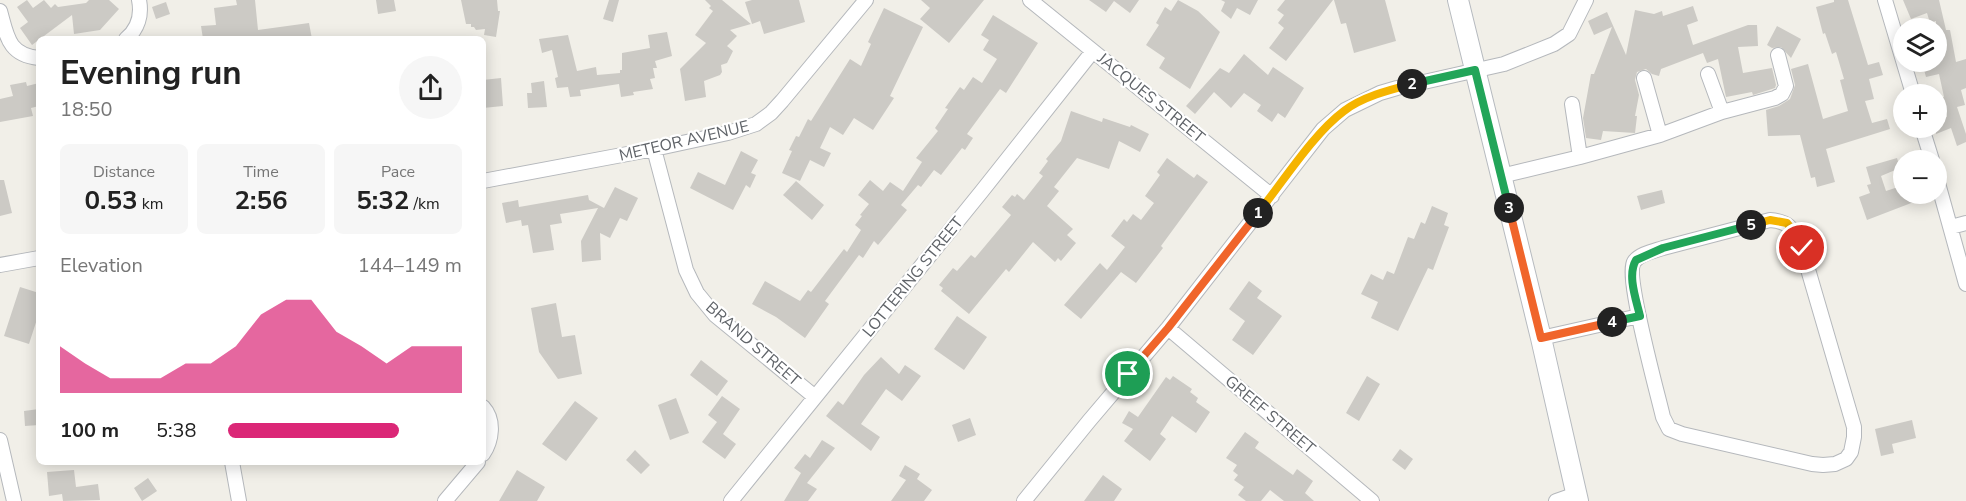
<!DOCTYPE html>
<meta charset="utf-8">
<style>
body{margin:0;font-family:"Nunito Sans",sans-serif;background:#f6f6f6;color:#222;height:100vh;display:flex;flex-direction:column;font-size:22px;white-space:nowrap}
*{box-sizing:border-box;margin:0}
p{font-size:20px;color:#767676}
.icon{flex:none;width:33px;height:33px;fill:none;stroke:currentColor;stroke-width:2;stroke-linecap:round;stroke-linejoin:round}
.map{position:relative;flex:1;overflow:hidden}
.details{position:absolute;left:36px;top:36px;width:450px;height:429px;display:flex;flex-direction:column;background:#fff;border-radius:9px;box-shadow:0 3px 15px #0003}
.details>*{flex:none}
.buttons{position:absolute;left:1893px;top:18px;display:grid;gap:12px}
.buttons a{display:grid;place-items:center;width:54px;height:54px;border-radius:50%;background:#fff;box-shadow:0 3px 15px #0003;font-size:30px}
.pin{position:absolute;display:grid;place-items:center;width:51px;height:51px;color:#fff;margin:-26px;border:3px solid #fff;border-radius:50%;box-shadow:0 2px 6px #0007}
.km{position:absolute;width:30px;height:30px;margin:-15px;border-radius:50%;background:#222;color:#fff;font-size:16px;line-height:30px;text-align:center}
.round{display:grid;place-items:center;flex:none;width:63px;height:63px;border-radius:32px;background:#f6f6f6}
.summary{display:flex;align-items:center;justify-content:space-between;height:102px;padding:0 24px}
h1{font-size:33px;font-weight:700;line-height:45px}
.stats{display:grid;grid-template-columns:repeat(3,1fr);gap:9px;height:102px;padding:6px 24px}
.stats div{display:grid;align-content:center;border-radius:9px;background:#f6f6f6;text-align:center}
.stats b{font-size:26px;font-weight:700}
.stats small{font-size:16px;font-weight:400}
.stats p{font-size:16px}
.chart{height:168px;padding:12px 24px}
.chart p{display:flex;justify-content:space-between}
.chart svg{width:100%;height:108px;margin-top:6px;fill:#db2777;opacity:.7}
ul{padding:0 24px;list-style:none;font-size:20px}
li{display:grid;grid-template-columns:96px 72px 1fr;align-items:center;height:45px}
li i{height:15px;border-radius:8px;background:#db2777}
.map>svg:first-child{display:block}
.building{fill:#cccac5}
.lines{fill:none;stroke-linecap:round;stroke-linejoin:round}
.street-casing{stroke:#b5b8bc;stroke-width:16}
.secondary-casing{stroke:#b6babf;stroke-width:22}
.street{stroke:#fff;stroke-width:14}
.secondary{stroke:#fff;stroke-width:20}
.split-1-casing{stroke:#fff;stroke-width:12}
.split-2-casing{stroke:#fff;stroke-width:12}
.split-3-casing{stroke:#fff;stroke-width:12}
.split-4-casing{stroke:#fff;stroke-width:12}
.split-5-casing{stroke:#fff;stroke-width:12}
.split-6-casing{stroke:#fff;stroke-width:12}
.split-1{stroke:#f0652b;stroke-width:8}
.split-2{stroke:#f5b400;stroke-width:8}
.split-3{stroke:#22a559;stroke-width:8}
.split-4{stroke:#f0652b;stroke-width:8}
.split-5{stroke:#22a559;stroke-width:8}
.split-6{stroke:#f5b400;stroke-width:8}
.labels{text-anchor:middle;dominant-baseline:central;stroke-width:4.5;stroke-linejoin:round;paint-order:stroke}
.street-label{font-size:16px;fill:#5f6368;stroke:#fff}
</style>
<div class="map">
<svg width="1966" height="501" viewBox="0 0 1966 501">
<rect width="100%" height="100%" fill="#f1efe8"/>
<!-- building -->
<path class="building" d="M27,0l6,8 11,-8 7,8 4,-4 3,3 28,-4 3,-3h20l10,9 -19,21 -26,4 -2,-19 -40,30 -12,-17 8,-6 -11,-15z
M236,0h19l3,30 51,-7 3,16h-109l-2,-13 15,-1 -2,-17 23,-3z
M376,0h18l2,11 -18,3z
M461,0h36l1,11h2l-4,26 -12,-2 1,-6 -9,1 -2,-3h-3v-3h-5z
M609,0h10l-6,22 -10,-3z
M705,0h17l29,24 -21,6 7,6 -10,10 6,5 -6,12 -6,2 1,7 -2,3 -16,6 2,16 -21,4 -5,-32 26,-26 -11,-8 18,-24 -4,-3 2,-2z
M752,0h47l6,22 -41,12 -4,-13 -8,3 -7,-22z
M921,0h63l-35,43 -29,-24 10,-11z
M1089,0h50l-9,13 -16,-12 -8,11z
M1178,0l20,11 22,21 -30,57 -31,-21 6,-10 -19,-13 13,-20 -3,-2 9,-16 6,4z
M1221,0h37l-8,15 -13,-7 -6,11 -10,-8 4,-9z
M1285,0h48l-47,61 -17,-13 15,-20 -6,-5 6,-8 -7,-5z
M1334,0h51l11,41 -42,12 -8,-30 -5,1z
M1834,0h14l20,65 11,-3 4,13 -14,4 5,20 -9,2 7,22 15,-4 3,10 -64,20 9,33 -18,5 -2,-10 -4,1 -11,-43 -32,1 -2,-26 13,-4 11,-7 5,-14 -4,-16 17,-5 15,55 25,-8 -8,-31 4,-1 -8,-27 -4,2 -7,-21 -2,1 -7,-27 18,-5z
M1903,0h36l7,30h4l6,32 10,-3v29l-5,2 4,15 -8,2 9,27v8l-9,4 -6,-18 -15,6v-13l11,-4 -6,-19 3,-1 -5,-23 -13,3 -3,-11 13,-3v-42l-6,2 -3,-10 -16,6z
M166,2l4,12 -14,5 -4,-12z
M1693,6l5,15 -11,4 6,20 55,-20h9l1,21 -20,1 5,26 29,-5 4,17 -1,3 -22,7 -1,-3 -26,5 -8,-38 -11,4 -4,-10 -42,16 -2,7 -7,-2 -6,-5 -9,3 -2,8 4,15 -4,21h2l-2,17 -32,-2 -2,9 -15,-2 -3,-20 8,-44h3l18,-47 -18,8 -6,-14 19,-9 19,43 9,-45 19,4 8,-3 1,5z
M884,8l39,19 -33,69 4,2 -21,32 -19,-12 -11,17 -13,-8 -10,21 11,5 -7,14 -14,-7 -10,21 -18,-8 10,-22 -3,-1 7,-14 3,1 9,-18 3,2 39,-62 11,7 10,-22 -3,-2z
M993,15l45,28 -32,50 -6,-4 -33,45 6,4 -8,12 -3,-2 -21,27 -7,-5 -13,17 -3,-2 -17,20 6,5 -29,35 -4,-4 -11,17 -4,-3 -34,46 4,3 -24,34 -29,-21 -24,-13 13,-23 35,20 8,-11 3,2 33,-43 3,3 14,-22 -6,-5 7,-9 -2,-1 9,-11 -11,-9 12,-15 13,11 7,-9 13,9 19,-29 -6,-4 22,-27 -3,-3 13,-19 -3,-1 15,-21 4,3 9,-13 9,6 15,-24 -14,-9 6,-10 -8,-5z
M1777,26l24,13 -10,19 -10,-11 -9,1 -5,-3z
M667,32l5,24 -17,5 2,7h-4l2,10 -5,1 3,10 -20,3 1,3 -13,2 -2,-13 -39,6 1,6 -11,1 -2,-10 -11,1 -2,-10 3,-1 -6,-27 -10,3 -3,-14 29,-4 9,36 19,-4 1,8 23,-2v-3h2v-17l28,-5 -2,-13z
M1244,54l24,21 5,-8 31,21 -19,30 -7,-5 -6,9 -15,-11 4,-6 -17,-12 -13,15 -17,-16 -19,22 -9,-8 34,-38 9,5z
M501,78l2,28 -20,2v-28z
M544,81l3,26 -19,1 -1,-15h5l-1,-10z
M26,82l1,4 12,-3v23l-8,2 2,8 -33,6v-23l13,-3 -3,-11z
M1071,111l31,11 1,-4 27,9 1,-2 18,9 -9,18 -21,-11 -10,28 -32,-11 -23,29 5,4 -12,15 26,23 -6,6 9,8 -15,18 -3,-3 -3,4 -22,-20 -24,30 -3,-3 -37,45 -28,-23 2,-3 -4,-3 14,-17 4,3 14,-16 4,3 36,-43 -9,-8 10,-12 3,2 2,-3 7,6 19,-24 -4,-3 9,-12 -2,-2 15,-18z
M741,151l17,9 -7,13 5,2 -6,13 -4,-3 -13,25 -43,-22 8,-16 27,13z
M1167,158l27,20 3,-4 11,8 -47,64 2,2 -27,35 -15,-11 -40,47 -17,-14 36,-42 7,7 18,-23 -14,-11 13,-17 3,3 6,-8 8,6 13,-17 -9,-7 15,-21 -3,-3z
M1897,158l3,10 -19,8 5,15 18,-6v9h28v1l-65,25 -8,-23 11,-4 -3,-8 4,-1 -5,-17z
M0,180h4l8,33 -12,3z
M796,181l28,24 -12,15 -29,-25z
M615,187l23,11 -11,23 -7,-3 -10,20 -10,-5 1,27 -19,2 -1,-21 17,-33 -38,6 2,9 -12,2 4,25 -21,3 -5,-28 -6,1 -1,-6 -15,3 -4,-20 16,-3 1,7 69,-12 1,5 15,8z
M1662,190l3,13 -24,7 -4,-14z
M1432,206l16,7 -4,12 5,2 -16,43 -5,-2 -30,63 -27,-13 7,-16 -17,-8 10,-20 12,6 4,-9 7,3 14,-37 6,2 7,-17 4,2z
M1249,281l13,10 -5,7 25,18 -29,39 -21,-15 13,-19 -16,-12z
M20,287l19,6v20l-10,31 -25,-8z
M556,303l6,34 13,-2 7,39 -24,5 -19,-27 -8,-44z
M957,316l30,21 -23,33 -30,-21z
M881,357l18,17 6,-9 16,11 -19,25 -16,-12 -25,35 19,13 -9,14 -45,-35 12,-15 5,4 21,-30z
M701,360l27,21 -11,15 -27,-21z
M1173,376l19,13 -2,3 8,6 -2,4 14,10 -14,21 -24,-17 -12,18 6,5 -16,22 -26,-20 9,-12 -11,-6 7,-12 9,6 28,-40 4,3z
M1367,376l13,8 -21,37 -13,-8z
M722,396l18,13 -17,25 13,10 -11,15 -23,-17 15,-20 -9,-7z
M676,398l13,35 -19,7 -12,-35z
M575,401l23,17 -32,43 -24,-17z
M39,409v16l-14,1 -1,-15z
M970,418l6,17 -18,7 -6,-17z
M1912,420l4,18 -24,6 2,9 -13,3 -6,-27z
M1245,432l14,10 -4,6 38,27 4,-6 16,12 -8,12 9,8h-30l-14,-11 -9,11h-15l-8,-6 6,-8 -10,-7 4,-5 -5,-4 4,-6 -11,-7z
M822,440l13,8 -28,35 10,6 -9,12h-24l17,-28 -7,-5 11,-14 5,4z
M1400,449l13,10 -8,11 -13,-10z
M635,450l15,15 -9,9 -15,-14z
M905,465l15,9 -3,5 15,11 -8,11h-33l15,-21 -7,-4z
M74,470l2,17 22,-3 2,16 -37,1 -1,-7 -13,2 -2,-24z
M517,470l28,17 -8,14h-38z
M1103,475l19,14 -8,12h-30z
M148,478l9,13 -15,10 -8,-13z"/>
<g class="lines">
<!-- street casing -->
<g class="street-casing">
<path id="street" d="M1030,0l242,196
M1885,0l28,94
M0,11c7,25 8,44 39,47
M126,39c12,-10 16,-24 13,-39
M1708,74l14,38
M1644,78l16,57
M1572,104l8,53
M1922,128l10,32
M654,149l32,121 11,23 18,22 100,82
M1501,176l79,-19 80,-22 62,-23 53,-14 7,-4 4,-8 -8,-31
M1936,176l30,108
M483,181l171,-32 74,-16 28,-9 15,-11 11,-12 84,-101
M1770,220c17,1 23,8 30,22l54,185v10l-3,15 -5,7 -11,5 -12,1 -11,-1 -130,-30 -13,-5 -6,-12c-5,-22 -38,-141 -29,-155 5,-8 20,-11 29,-14z
M1951,227l15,-4
M0,265l39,-7
M1168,328l204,173
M1541,338l98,-22
M483,407c12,13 9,34 0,47
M0,440l14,61
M232,462l7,39
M445,501l33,-39
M731,501l251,-310 111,-140
M1024,501l65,-80 79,-93 155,-199 22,-19 35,-17 17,-5 107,-24 50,-20 15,-10 17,-34
M1556,501l20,-7"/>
</g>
<!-- secondary casing -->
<g class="secondary-casing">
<path id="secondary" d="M1458,0l83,338 37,163"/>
</g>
<!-- street -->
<use href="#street" class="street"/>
<!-- secondary -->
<use href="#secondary" class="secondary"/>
</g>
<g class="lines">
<!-- split-1 casing -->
<g class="split-1-casing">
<path id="split-1" d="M1128,374l40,-46 90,-115"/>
</g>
<!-- split-2 casing -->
<g class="split-2-casing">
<path id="split-2" d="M1258,213c25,-31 55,-79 86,-102 18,-14 45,-21 68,-27"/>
</g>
<!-- split-3 casing -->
<g class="split-3-casing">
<path id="split-3" d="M1412,84l63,-14 34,138"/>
</g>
<!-- split-4 casing -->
<g class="split-4-casing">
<path id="split-4" d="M1509,208l32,130 71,-16"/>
</g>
<!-- split-5 casing -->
<g class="split-5-casing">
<path id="split-5" d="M1612,322l28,-6c-4,-17 -13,-41 -4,-56l27,-12 88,-23"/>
</g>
<!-- split-6 casing -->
<g class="split-6-casing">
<path id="split-6" d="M1751,225l19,-5 17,3 10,13 5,12"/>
</g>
<!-- split-1 -->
<use href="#split-1" class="split-1"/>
<!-- split-2 -->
<use href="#split-2" class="split-2"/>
<!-- split-3 -->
<use href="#split-3" class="split-3"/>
<!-- split-4 -->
<use href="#split-4" class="split-4"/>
<!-- split-5 -->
<use href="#split-5" class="split-5"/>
<!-- split-6 -->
<use href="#split-6" class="split-6"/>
</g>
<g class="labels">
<!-- street labels -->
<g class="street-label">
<text transform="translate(1151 98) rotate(39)">JACQUES STREET</text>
<text transform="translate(684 141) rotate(-13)">METEOR AVENUE</text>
<text transform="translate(913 277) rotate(-51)">LOTTERING STREET</text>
<text transform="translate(753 344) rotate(41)">BRAND STREET</text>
<text transform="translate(1270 415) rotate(40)">GREEF STREET</text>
</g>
</g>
</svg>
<div class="buttons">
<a><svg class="icon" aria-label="layers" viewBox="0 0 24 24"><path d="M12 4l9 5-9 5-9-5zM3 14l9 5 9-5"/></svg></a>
<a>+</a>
<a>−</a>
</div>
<div class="pin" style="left:1128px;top:374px;background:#1e9e55"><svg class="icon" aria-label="arrive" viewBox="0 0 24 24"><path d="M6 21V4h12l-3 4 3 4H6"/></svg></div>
<div class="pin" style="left:1802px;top:248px;background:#d93025"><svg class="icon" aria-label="check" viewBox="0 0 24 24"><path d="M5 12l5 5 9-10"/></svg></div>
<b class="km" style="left:1258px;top:213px">1</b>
<b class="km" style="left:1412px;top:84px">2</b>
<b class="km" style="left:1509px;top:208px">3</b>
<b class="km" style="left:1612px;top:322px">4</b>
<b class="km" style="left:1751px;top:225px">5</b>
<section class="details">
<div class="summary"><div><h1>Evening run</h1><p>18:50</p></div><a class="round"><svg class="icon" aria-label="share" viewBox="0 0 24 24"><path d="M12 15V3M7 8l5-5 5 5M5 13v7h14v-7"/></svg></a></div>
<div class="stats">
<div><p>Distance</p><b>0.53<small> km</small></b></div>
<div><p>Time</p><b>2:56</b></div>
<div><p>Pace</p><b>5:32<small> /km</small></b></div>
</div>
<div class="chart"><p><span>Elevation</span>144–149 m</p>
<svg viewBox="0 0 160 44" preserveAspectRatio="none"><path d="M0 44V25L10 32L20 38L30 38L40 38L50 32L60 32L70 25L80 12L90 6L100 6L110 19L120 25L130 32L140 25L150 25L160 25V44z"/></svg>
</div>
<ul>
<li><b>100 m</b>5:38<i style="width:73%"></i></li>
</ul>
</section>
</div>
